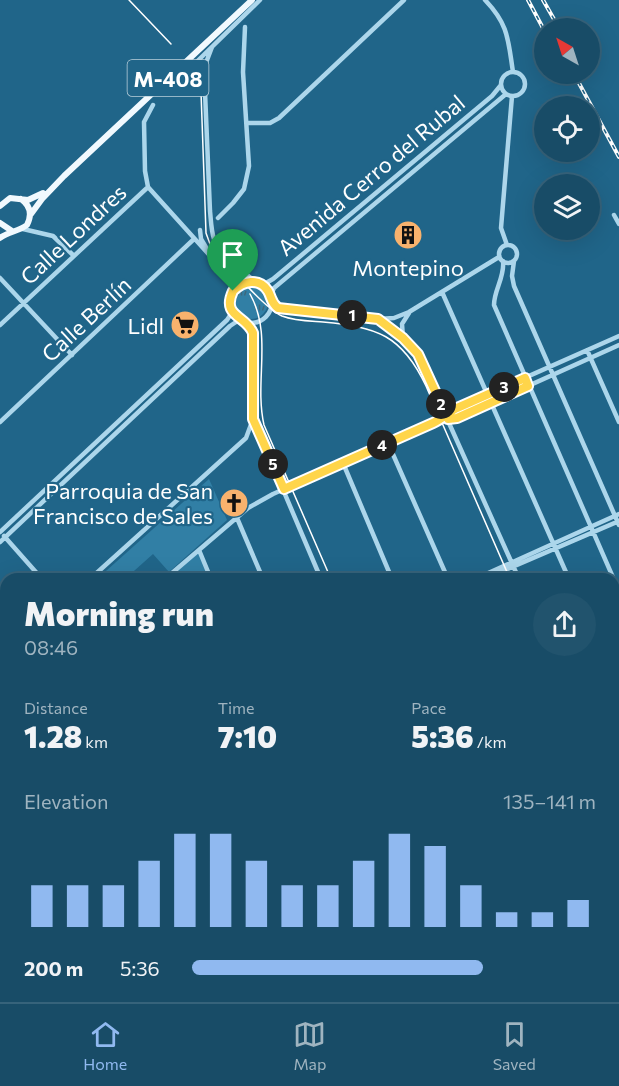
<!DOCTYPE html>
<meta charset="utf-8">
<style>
body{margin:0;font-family:Commissioner,sans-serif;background:#21536d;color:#f1f3f6;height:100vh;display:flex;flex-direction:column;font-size:22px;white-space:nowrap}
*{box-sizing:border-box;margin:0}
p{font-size:20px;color:#9fb4c0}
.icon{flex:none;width:33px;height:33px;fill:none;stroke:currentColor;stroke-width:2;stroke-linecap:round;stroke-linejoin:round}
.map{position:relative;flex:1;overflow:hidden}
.sheet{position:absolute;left:0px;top:573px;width:620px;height:429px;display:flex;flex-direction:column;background:#184c67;border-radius:18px 18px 0 0;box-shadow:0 6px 24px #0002,0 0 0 2px #36637b}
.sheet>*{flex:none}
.needle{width:39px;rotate:321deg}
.controls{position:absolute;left:534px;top:18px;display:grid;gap:12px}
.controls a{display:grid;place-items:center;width:66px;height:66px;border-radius:50%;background:#184c67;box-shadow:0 6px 24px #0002,0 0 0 2px #36637b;font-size:30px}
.pin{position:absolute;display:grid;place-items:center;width:51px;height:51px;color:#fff;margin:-62px -26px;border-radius:50% 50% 50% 0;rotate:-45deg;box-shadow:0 0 6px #0007}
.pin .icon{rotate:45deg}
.km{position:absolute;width:30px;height:30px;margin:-15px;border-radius:50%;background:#222;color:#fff;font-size:16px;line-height:30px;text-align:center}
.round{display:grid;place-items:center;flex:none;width:63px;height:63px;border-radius:32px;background:#21536d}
.summary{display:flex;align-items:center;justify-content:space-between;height:102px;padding:0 24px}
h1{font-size:33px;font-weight:800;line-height:45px}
.stats{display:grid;grid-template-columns:repeat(3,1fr);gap:9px;height:102px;padding:6px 24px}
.stats div{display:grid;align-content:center}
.stats b{font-size:30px;font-weight:800}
.stats small{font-size:16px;font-weight:400}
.stats p{font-size:16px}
.chart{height:168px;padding:12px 24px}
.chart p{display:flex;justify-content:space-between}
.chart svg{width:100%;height:108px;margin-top:6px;stroke:#90b9f0;stroke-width:6}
ul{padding:0 24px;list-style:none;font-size:20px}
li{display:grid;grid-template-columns:96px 72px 1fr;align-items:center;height:45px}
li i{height:15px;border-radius:8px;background:#90b9f0}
.tabs{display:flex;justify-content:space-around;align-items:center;height:84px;border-top:2px solid #36637b;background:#184c67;font-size:16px;color:#9fb4c0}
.tabs a{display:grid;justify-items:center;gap:3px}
.tabs .current{color:#90b9f0}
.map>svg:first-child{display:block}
.grass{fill:url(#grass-tufts)}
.park{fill:#317fa5}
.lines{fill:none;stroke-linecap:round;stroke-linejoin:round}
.minor{stroke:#acd6eb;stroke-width:4.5}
.major{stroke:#f1f9fe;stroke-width:6}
.tram{stroke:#fff;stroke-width:1.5}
.rail-casing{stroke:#fff;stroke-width:4}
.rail{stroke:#206589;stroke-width:1.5;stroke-dasharray:4.5;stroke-linecap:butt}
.route-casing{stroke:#fff;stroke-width:12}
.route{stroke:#ffd54a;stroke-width:8}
.labels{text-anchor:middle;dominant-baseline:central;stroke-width:4.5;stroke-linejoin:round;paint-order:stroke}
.shield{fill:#206589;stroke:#bcd1dc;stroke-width:1.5}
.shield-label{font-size:21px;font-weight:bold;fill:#fff}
.street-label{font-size:22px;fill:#fff;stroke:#206589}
.poi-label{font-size:22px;fill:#fff;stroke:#206589;text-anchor:end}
</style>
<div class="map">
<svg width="619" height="1002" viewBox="0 0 619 1002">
<defs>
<pattern id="grass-tufts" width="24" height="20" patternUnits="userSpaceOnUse" patternTransform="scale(1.5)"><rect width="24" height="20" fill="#317fa5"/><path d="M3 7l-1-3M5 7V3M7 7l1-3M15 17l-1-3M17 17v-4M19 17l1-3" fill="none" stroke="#3d687d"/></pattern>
</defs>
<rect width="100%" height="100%" fill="#206589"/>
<!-- grass -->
<path class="grass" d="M234 302a17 17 0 1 1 34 0a17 17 0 1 1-34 0Z
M619,925v77h-91l-2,-6h88v-68z"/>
<!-- park -->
<path class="park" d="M209,479l18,41 -58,52 -16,-18 -28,25h-28z
M198,551l13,28h-40l-2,-4z
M0,831l6,14v64l-6,3z
M6,944v52h67l3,6h-76v-55z
M91,996h257l54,6h-308z
M444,996h50l2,6h-70z"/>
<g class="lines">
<!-- minor -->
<path class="minor" d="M485,0c24,25 23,40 28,72
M212,47l-8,21 6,143c1,9 1,19 4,28 6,16 30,33 43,44
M501 84a12 12 0 1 1 24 0a12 12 0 1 1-24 0Z
M175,83l85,-83
M247,123h23l9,-5 125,-118
M148,187l-3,-16 -1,-49 9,-17
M614,215l5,9
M218,218l15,-15 11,-14 5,-23 -6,-94 2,-45
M23,229l30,7 21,20
M200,230l1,9 6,10
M499 254a9 9 0 1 1 18 0a9 9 0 1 1-18 0Z
M507,245l-6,-17 11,-132
M503,261c2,16 -9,29 -9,44l125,286
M514,261l-2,15 2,10 105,239
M0,278l72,77
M230 302a21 21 0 1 1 42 0a21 21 0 1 1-42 0Z
M258,283h8l7,-4 219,-183 9,-11
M442,292l127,287
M270,297l4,-9 232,-194
M271,300l4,5 6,3 97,11 16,-1 15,-6 90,-55
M378,319l25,19 15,16 101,225
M0,325l148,-138 83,92 2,4v8
M403,338l-1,-14 7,-11
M587,350l32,72
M253,419l68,160
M445,419l12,-1 162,-73
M0,422l194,-183
M388,443l60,136
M343,463l49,116
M237,518l26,61
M0,532l227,-212 4,-6v-5
M4,536l38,43
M0,542l230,-216 6,-4 6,-1
M199,550l12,29
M90,579l156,-141 7,-19v-84l-2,-8 -7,-5
M165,579l83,-71 25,-14 160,-71 24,-15 162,-72
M475,579l144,-65
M484,579l135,-58
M0,660l6,-6
M614,681l5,13
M0,726l6,-5
M614,749l5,-3
M614,758l5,-3
M614,796l5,13
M614,918l5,-3
M97,996l3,6
M504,996l3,6"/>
<!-- major -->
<path class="major" d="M0,206l10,-8 18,2 15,-7
M31,214l11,-15 22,-23 188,-176
M0,223l12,8
M0,238c9,-7 18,-6 27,-13 5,-10 4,-19 -6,-26
M0,801l6,14
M0,814l6,14
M79,996l3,6
M85,996l2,6"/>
<!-- tram -->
<path class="tram" d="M129,0l42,44
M201,92l5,141 4,11c14,17 54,64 72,72 13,5 28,5 41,6 54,5 79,13 103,64l84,193
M250,294c23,41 4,87 14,131l67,154
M614,816l5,12
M513,996l3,6"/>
<!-- rail casing -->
<g class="rail-casing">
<path id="rail" d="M528,0l16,30
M543,0l16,28
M574,74l45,83"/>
</g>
<!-- rail -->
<use href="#rail" class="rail"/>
</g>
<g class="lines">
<!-- route casing -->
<g class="route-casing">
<path id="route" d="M233,291c10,-10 26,-14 35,0 4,7 3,12 10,17l100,11 25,19 15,16 28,61 2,4 9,-1 71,-32 -3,-8 -68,30c-8,4 -15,11 -24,15l-149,66 -31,-70v-86c-7,-18 -32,-16 -20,-42"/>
</g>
<!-- route -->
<use href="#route" class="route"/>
</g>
<!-- icons -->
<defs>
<g id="building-disc" transform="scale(1.5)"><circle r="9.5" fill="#f8b26d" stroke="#206589"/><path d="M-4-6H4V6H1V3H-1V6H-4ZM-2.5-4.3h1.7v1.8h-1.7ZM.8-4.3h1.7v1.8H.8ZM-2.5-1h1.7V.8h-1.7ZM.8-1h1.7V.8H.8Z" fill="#111"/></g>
<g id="supermarket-disc" transform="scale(1.5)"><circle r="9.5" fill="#f8b26d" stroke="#206589"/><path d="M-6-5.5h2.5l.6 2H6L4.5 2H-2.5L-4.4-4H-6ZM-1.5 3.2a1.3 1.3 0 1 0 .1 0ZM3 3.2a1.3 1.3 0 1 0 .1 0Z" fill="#111"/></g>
<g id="church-disc" transform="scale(1.5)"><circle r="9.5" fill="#f8b26d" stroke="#206589"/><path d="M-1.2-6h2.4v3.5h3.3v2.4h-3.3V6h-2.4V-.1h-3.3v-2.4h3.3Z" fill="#111"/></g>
</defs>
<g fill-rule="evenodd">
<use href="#building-disc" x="408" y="235"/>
<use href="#supermarket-disc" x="185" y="325"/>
<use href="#church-disc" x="234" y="503"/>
</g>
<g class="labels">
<!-- shield labels -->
<rect class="shield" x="127.5" y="60" width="81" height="36" rx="4.5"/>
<g class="shield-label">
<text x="168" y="78">M-408</text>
</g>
<!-- street labels -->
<g class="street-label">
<text transform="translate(371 175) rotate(-40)">Avenida Cerro del Rubal</text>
<text transform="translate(73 234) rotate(-43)">Calle Londres</text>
<text transform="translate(86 319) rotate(-43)">Calle Berlín</text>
</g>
<!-- poi labels -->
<g class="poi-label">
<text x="408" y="267" text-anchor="middle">Montepino</text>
<text x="164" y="325">Lidl</text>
<text x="213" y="490">Parroquia de San<tspan x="213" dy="25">Francisco de Sales</tspan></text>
</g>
</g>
</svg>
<div class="controls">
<a><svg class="needle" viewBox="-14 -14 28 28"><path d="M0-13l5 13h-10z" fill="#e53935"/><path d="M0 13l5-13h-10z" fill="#9fb4c0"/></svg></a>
<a><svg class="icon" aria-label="locate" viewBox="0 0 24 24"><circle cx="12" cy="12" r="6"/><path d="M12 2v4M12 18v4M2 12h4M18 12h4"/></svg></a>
<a><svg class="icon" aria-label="layers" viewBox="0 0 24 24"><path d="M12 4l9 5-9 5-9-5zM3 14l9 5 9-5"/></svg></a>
</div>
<div class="pin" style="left:233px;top:291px;background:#1e9e55"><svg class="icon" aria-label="arrive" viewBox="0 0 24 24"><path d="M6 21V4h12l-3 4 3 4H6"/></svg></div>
<b class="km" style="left:352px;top:315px">1</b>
<b class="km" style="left:441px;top:404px">2</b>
<b class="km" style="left:504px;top:387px">3</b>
<b class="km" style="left:382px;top:445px">4</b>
<b class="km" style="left:273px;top:464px">5</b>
<section class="sheet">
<div class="summary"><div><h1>Morning run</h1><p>08:46</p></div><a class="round"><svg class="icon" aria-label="share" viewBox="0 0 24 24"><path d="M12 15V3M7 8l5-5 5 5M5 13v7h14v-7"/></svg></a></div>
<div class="stats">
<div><p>Distance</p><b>1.28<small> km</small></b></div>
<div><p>Time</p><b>7:10</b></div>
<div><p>Pace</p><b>5:36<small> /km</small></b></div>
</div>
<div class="chart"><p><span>Elevation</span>135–141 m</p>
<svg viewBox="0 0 160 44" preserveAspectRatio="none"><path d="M5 44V27M15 44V27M25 44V27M35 44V17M45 44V6M55 44V6M65 44V17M75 44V27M85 44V27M95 44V17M105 44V6M115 44V11M125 44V27M135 44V38M145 44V38M155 44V33"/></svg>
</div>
<ul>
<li><b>200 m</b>5:36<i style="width:72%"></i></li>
</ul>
</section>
</div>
<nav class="tabs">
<a class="current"><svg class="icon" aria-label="home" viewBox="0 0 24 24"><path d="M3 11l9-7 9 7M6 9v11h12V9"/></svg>Home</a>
<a><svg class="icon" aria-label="map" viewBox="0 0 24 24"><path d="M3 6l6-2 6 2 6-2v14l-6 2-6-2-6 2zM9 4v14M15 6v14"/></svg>Map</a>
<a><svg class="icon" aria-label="saved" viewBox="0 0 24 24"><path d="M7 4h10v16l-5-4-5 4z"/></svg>Saved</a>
</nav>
